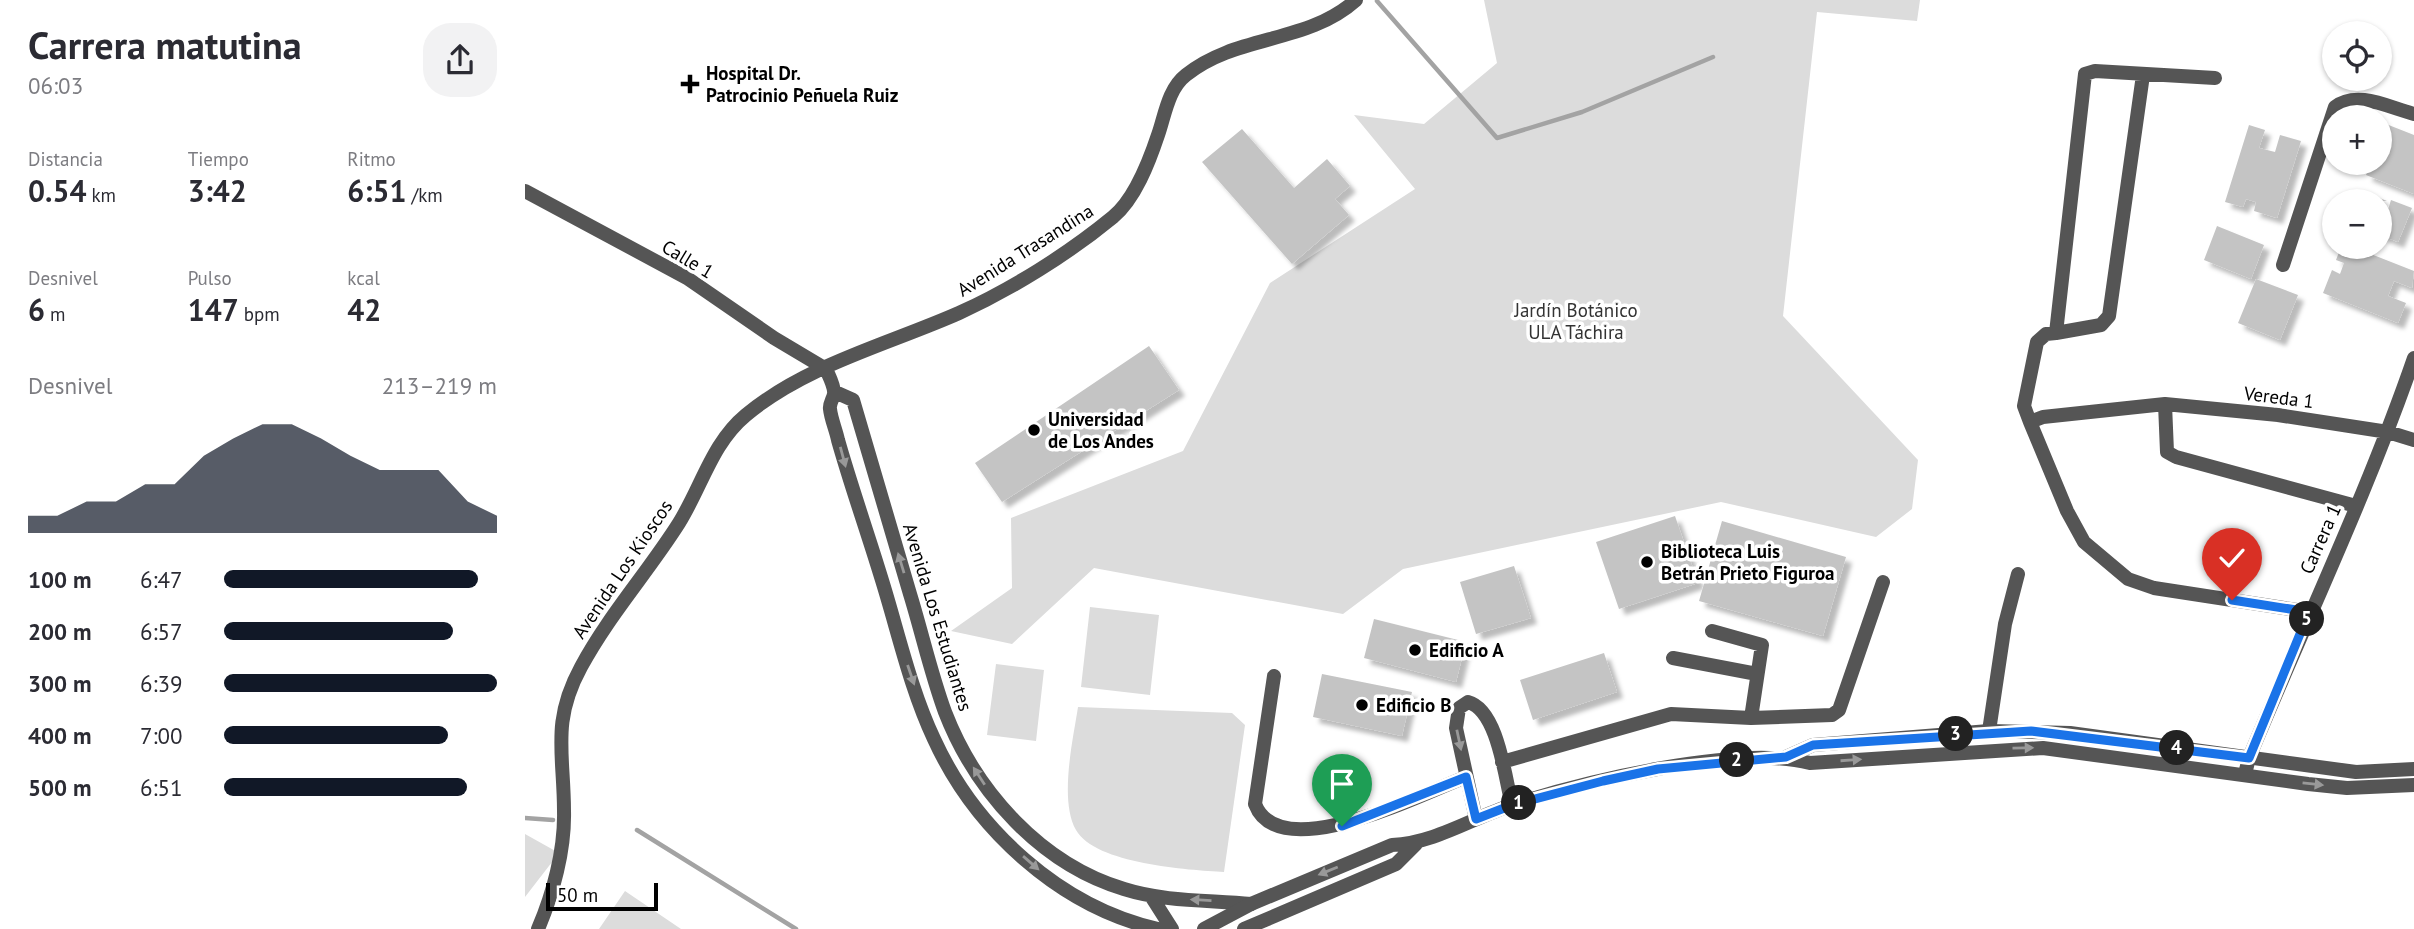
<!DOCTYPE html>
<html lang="es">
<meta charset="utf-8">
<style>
body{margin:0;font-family:"PT Sans",sans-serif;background:#f2f2f3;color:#2b2b33;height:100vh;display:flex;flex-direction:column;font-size:26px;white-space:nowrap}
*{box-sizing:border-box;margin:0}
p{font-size:23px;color:#7c7c81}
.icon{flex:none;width:38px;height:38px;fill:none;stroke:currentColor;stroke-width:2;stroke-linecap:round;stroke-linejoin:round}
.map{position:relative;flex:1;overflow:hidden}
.side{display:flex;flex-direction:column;background:#fff;width:525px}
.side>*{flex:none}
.buttons{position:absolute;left:1797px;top:21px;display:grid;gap:14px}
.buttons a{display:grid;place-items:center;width:70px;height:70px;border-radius:50%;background:#fff;box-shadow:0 2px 5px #0004;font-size:35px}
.scale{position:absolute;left:21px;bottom:18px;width:112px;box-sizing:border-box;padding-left:7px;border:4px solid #000;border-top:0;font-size:19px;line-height:24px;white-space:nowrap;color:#000;-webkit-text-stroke:5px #fff;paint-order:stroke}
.pin{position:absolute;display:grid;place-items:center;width:60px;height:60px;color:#fff;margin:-72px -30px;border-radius:50% 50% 50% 0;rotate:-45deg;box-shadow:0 0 7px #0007}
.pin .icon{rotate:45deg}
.km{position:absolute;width:35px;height:35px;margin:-18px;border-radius:50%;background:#222;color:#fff;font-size:19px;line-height:35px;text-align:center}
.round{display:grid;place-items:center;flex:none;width:74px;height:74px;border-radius:28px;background:#f2f2f3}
.headline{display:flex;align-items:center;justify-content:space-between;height:119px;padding:0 28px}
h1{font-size:38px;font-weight:600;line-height:52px}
.figures{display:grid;grid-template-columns:repeat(3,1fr);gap:10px;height:119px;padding:7px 28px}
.figures div{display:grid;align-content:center}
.figures b{font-size:30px;font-weight:600}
.figures small{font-size:19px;font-weight:400}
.figures p{font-size:19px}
.chart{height:196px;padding:14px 28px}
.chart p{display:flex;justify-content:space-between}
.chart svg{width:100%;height:126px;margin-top:7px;fill:#111827;opacity:.7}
ul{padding:0 28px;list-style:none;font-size:23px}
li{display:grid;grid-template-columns:112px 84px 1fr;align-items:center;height:52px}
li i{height:18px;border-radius:9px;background:#111827}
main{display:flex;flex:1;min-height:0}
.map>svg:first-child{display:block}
.green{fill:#dcdcdc}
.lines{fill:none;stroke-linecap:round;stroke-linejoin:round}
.stream{stroke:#a3a3a3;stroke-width:4.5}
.building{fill:#c4c4c4;filter:url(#shadow)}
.minor{stroke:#555;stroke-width:14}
.tertiary{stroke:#555;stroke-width:14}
.oneway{fill:#999}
.route-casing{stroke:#fff;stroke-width:14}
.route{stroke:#1a73e8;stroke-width:9}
.poi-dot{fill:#000;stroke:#fff;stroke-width:2.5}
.labels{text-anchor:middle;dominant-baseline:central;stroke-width:7;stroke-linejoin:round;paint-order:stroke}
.poi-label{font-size:19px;font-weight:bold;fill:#000;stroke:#fff;text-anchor:start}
.street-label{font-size:19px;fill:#000;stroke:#fff}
.park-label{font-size:19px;fill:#333;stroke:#fff}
</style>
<main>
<section class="side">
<div class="headline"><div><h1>Carrera matutina</h1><p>06:03</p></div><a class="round"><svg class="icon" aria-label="share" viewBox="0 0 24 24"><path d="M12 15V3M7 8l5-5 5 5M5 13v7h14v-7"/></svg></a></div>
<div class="figures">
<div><p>Distancia</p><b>0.54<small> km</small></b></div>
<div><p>Tiempo</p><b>3:42</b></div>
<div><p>Ritmo</p><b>6:51<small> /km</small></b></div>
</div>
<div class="figures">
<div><p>Desnivel</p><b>6<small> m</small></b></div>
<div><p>Pulso</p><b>147<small> bpm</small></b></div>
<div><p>kcal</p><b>42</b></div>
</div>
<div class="chart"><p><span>Desnivel</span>213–219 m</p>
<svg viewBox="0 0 160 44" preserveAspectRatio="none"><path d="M0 44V38L10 38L20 33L30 33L40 27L50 27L60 17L70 11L80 6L90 6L100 11L110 17L120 22L130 22L140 22L150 33L160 38V44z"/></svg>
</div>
<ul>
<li><b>100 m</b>6:47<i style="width:93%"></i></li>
<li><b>200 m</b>6:57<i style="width:84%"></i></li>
<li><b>300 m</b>6:39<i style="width:100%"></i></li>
<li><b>400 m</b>7:00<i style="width:82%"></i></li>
<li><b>500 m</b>6:51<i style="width:89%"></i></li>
</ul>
</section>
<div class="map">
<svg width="1889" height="929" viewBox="0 0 1889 929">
<defs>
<filter id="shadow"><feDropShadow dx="6" dy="6" stdDeviation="2" flood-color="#0004"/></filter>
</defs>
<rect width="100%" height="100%" fill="#fff"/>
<!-- green -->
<path class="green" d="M959,0h436l-3,21 -100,-9 -34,304 135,144 -6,49 -36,28 -155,-35 -318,67 -60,45 -249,-46 -82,76 -61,-13 61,-43 -1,-70 172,-67 87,-168 145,-94 -61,-74 70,9 73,-61z
M565,607l69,8 -9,80 -69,-8z
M471,664l48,6 -8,71 -49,-6z
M553,707l154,6 13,12 -21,147c-35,-2 -129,-8 -148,-42 -17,-30 -3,-90 2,-123z
M0,834l34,19 -34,44z
M100,891l56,38h-82z"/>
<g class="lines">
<!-- stream -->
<path class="stream" d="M852,1l120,137 85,-26 131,-55
M0,818l28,2
M112,830l159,99"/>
</g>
<!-- building -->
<path class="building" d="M1861,124l28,11v59l-48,-19 5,-12h9v-9l4,1 4,-10 -8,-6z
M1724,125l16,5 -6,18 16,4 5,-17 21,6 -24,77 -23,-7 2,-9 -10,-3 -3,8 -18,-5z
M717,129l52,59 33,-29 23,27 -15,13 14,16 -57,49 -90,-102z
M1837,191l25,10h-29z
M1866,200l21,8 -14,34 -18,-7z
M1692,226l47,19 -13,34 -47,-19z
M1816,247h12l61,24 -2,17 -18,-7 -6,15 18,7 -8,20 -75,-30 9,-23 8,4 4,-11 -8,-3z
M1731,279l42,16 -18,45 -42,-17z
M624,346l30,44 -177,112 -27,-39z
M1150,516l23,67 -79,26 -23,-67z
M1197,521l124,36 -23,79 -124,-35z
M989,566l17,52 -55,16 -16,-52z
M849,619l92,23 -10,40 -92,-24z
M1079,653l13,39 -84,28 -13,-40z
M797,674l90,18 -10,44 -89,-19z"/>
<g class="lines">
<!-- minor -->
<path class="minor" d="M0,191l162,87 87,60 52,31
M1758,265l52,-158c22,-17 53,0 79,7
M1531,333l45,-8 8,-9 34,-241
M301,369c3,7 9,18 8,25 -1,5 -5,10 -4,15 1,10 6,21 8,31 13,46 29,91 43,137 17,54 29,111 53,162 41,90 126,168 224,190
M310,392l18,8c19,65 38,130 57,194 12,39 21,80 35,118 31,80 96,152 179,177 41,13 85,11 127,15
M1640,404l2,48 9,5 180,49
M1505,422l-6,-16 13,-64 9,-8 10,-1 29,-259 10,-3 120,7
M1785,612l-156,-24 -26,-9 -44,-37 -17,-31 -37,-89 13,-5 122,-13 113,11 110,17 26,8
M1187,631l50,14 -11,73
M1148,658l84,16
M749,676l-19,128c24,64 171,-12 211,-27
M1464,731l16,-107 13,-50
M977,762l169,-48 80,4 81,-3 7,-5 44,-128
M1720,774l4,-16c55,-133 118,-264 165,-400
M951,819l-20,-91 3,-20 9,-6c30,8 37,76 44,103
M626,896l21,33
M13,929c15,-35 27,-79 26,-118 0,-57 -13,-89 17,-144 28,-52 67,-95 98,-144 23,-37 33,-80 67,-108 60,-50 143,-71 213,-102 53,-24 109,-59 154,-96 22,-18 36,-55 45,-82 7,-20 10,-46 28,-60 51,-41 121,-31 170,-75"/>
<!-- tertiary -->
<path class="tertiary" d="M1261,757l27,-12 176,-14 81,2 286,39 58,-3
M679,929l47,-25 141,-59c43,-2 80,-27 120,-40 72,-23 226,-61 298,-42l233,-15 265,36 39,4 67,-3
M719,929l152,-65 20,-20"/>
</g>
<!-- one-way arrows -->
<defs><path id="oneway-solid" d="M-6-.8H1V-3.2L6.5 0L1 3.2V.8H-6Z" transform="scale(1.75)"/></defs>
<g class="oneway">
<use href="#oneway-solid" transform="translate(318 457) rotate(75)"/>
<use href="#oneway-solid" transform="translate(376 563) rotate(-107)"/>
<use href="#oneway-solid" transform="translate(386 675) rotate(71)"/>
<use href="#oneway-solid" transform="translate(934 740) rotate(78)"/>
<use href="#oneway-solid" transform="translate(1498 748) rotate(-1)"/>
<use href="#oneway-solid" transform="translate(1326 760) rotate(-4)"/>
<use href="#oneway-solid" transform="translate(454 776) rotate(-123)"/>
<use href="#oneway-solid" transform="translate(1788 784) rotate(6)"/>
<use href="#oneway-solid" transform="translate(506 863) rotate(41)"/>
<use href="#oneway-solid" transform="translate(803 871) rotate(158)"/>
<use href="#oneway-solid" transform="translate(676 900) rotate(-177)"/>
</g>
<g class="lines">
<!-- route casing -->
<g class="route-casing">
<path id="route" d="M817,826l124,-49 10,42 36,-14 91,-24 55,-12 128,-12 27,-12 218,-14 218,27 60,-146 -77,-12"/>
</g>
<!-- route -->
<use href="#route" class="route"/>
</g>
<!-- markers -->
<g class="poi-dot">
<path d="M161.5 73.5h7v7h7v7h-7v7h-7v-7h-7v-7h7z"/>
<circle cx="509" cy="430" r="7"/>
<circle cx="1122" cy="562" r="7"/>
<circle cx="890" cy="650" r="7"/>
<circle cx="837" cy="705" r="7"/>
</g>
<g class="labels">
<!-- poi labels -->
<g class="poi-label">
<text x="181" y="73">Hospital Dr.<tspan x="181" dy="22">Patrocinio Peñuela Ruiz</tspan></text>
<text x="523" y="419">Universidad<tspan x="523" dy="22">de Los Andes</tspan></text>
<text x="1136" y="551">Biblioteca Luis<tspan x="1136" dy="22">Betrán Prieto Figuroa</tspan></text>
<text x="904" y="650">Edificio A</text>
<text x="851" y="705">Edificio B</text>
</g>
<!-- street labels -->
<g class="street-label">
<text transform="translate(500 250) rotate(-32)">Avenida Trasandina</text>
<text transform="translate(163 259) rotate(31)">Calle 1</text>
<text transform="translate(1754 397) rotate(7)">Vereda 1</text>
<text transform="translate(1795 539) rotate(-66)">Carrera 1</text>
<text transform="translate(97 569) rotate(-56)">Avenida Los Kioscos</text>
<text transform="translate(413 617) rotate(73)">Avenida Los Estudiantes</text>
</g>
<!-- park labels -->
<g class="park-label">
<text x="1051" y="310">Jardín Botánico<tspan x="1051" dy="22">ULA Táchira</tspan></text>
</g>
</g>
</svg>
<div class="buttons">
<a><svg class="icon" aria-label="locate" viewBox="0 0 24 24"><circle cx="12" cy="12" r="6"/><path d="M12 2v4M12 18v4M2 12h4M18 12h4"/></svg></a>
<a>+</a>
<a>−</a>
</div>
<div class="scale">50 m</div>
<div class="pin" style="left:817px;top:826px;background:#1e9e55"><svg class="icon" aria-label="arrive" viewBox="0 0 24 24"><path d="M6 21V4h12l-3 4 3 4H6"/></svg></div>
<div class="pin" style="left:1707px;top:600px;background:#d93025"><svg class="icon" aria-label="check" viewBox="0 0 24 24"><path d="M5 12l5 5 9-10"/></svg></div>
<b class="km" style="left:994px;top:803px">1</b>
<b class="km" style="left:1212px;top:760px">2</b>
<b class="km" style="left:1431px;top:734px">3</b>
<b class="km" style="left:1652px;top:748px">4</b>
<b class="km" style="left:1782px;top:619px">5</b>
</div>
</main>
